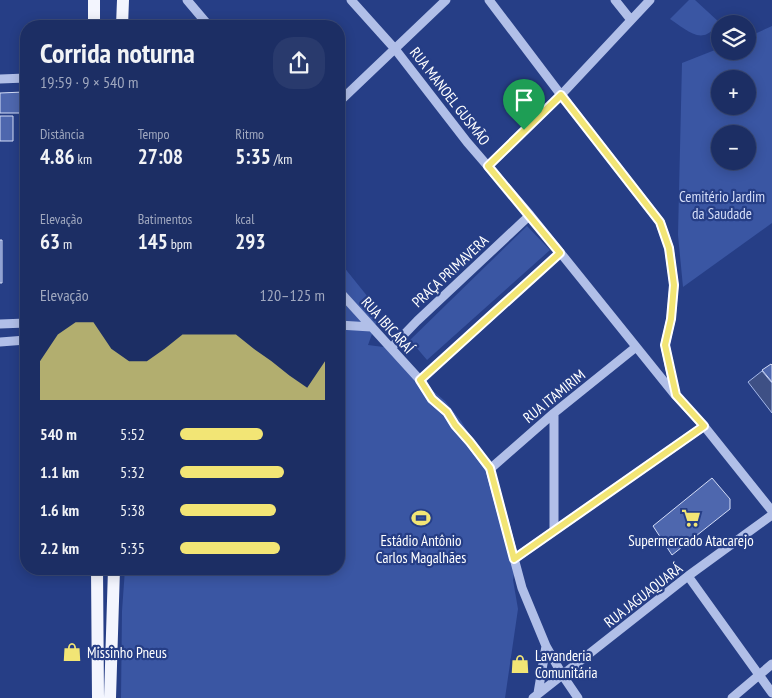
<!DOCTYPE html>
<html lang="pt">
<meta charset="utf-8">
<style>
body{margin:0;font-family:"PT Sans Narrow",sans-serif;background:#293a6d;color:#f1f3f6;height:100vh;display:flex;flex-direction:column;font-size:19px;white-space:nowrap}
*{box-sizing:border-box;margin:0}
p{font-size:16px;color:#a0a8bf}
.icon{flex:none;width:28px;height:28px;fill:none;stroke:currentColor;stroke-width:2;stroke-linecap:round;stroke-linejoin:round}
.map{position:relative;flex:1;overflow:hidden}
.drawer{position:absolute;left:20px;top:20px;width:325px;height:555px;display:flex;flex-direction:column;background:#1c2e64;border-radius:20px;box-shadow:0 2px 12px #0003,0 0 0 1px #3a4a78}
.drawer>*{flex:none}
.buttons{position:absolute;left:711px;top:15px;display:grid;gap:10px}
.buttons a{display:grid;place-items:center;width:45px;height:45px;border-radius:50%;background:#1c2e64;box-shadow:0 2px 12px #0003,0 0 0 1px #3a4a78;font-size:25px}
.pin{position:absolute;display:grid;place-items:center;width:42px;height:42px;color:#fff;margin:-51px -21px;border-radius:50% 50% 50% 0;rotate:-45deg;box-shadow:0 0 5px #0007}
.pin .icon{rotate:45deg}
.round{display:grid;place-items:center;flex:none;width:52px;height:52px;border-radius:20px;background:#293a6d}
.overview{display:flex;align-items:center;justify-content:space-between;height:85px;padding:0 20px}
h1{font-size:28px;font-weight:600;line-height:38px}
.stats{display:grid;grid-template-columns:repeat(3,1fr);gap:8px;height:85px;padding:5px 20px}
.stats div{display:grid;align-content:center}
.stats b{font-size:21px;font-weight:600}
.stats small{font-size:14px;font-weight:400}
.stats p{font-size:14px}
.chart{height:140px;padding:10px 20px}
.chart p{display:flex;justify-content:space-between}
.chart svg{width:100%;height:90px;margin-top:5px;fill:#f2e575;opacity:.7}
ul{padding:0 20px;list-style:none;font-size:16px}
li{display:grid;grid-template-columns:80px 60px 1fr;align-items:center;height:38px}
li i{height:12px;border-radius:6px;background:#f2e575}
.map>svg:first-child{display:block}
.green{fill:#3a56a3;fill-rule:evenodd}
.water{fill:#3e5085;stroke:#a5b8e9}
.building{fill:#4e67ae;stroke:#d4ddf7}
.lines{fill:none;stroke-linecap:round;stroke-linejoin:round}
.minor{stroke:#b1bfe8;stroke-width:9}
.major{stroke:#f3f5fe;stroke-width:12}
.route-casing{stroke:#fff;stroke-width:10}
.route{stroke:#f2e575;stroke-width:6}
.labels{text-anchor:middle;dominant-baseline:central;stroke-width:4.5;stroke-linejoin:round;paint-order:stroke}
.street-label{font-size:15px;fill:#fff;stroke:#263e86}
.park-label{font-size:15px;fill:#d4ddf7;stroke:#263e86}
.poi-label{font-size:15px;fill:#fff;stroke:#263e86}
</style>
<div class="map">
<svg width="772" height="698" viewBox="0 0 772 698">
<rect width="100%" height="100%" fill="#263e86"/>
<!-- green -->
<path class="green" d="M689,0h6l25,23c-4,3 -8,9 -13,11 -12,6 -27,-9 -37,-15z
M772,26v197l-89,64 -5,-52 4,-172 38,-15v3h28v-14zM720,79h28v27h-28zM720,134h28v27h-28z
M527,226l23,24 -123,110 -17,-20z
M339,261l41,51 -12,33 23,3 29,32 25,21 16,20 29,48 25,98 -2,13 5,29 -13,89h-384l1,-87 3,-42h214z"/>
<!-- water -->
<path class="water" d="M762,371l10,12v30l-24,-31z"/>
<!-- building -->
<path class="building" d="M24,92v21h-24v-20z
M0,116h13v25h-13z
M0,240h2v43h-2z
M771,364l1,1v17l-10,-12z
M712,478l18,21v10l-58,46 -19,-29z"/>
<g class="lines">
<!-- minor -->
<path class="minor" d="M187,0l22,26
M351,0l44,49 72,93 63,73 145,180 29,31 68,85
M489,0l72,95 99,127 9,26 5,37 -3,34 -6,26 10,48
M615,0l16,20
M0,79l26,-1
M339,102l107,-102
M488,166l73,-71 89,-95
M339,291l81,89 12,19 15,13 8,13 15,17 20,27 32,119 24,58 17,30 15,22
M0,324l26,-1
M339,325l32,2
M0,342l26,-2
M391,348l26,-27 113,-106
M420,380l140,-127
M490,469l64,-56 82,-66
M554,530v-117
M514,559l190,-133
M688,576l84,117
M538,693l8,-47
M533,698l155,-122 84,-61
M732,698l40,-34"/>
<!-- major -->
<path class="major" d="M94,0v26
M122,26l1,-26
M97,569l1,129
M110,698l4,-129"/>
</g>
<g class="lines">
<!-- route casing -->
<g class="route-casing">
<path id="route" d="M561,95l99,127 9,26 5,37 -3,34 -6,26 11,50 28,31 -190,133 -24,-91 -20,-26 -15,-17 -8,-13 -15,-13 -12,-19 140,-127 -72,-87z"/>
</g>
<!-- route -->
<use href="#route" class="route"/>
</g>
<!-- icons -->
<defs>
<g id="stadium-bare" transform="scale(1.5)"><path d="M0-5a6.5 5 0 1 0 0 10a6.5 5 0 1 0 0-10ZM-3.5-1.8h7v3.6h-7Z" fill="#f2e575" stroke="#263e86" stroke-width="2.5" paint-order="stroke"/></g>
<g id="supermarket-bare" transform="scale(1.5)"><path d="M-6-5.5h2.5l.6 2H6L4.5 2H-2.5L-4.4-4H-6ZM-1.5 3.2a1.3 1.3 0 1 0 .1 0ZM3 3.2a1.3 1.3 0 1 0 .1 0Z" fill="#f2e575" stroke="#263e86" stroke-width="2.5" paint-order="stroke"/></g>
<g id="shop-bare" transform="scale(1.5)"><path d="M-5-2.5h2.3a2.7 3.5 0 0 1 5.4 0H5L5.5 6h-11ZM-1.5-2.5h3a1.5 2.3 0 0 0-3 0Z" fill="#f2e575" stroke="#263e86" stroke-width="2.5" paint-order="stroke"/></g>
</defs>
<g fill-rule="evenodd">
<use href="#stadium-bare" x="421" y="518"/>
<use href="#supermarket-bare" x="691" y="518"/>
<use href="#shop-bare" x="72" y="652"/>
<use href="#shop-bare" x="520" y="664"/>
</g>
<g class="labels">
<!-- street labels -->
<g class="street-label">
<text transform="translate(450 96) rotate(52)">RUA MANOEL GUSMÃO</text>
<text transform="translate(450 271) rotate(-43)">PRAÇA PRIMAVERA</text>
<text transform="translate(388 325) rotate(48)">RUA IBICARAÍ</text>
<text transform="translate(554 396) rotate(-39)">RUA ITAMIRIM</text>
<text transform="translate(643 595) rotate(-38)">RUA JAGUAQUARÁ</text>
</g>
<!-- park labels -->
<g class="park-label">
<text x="722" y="196">Cemitério Jardim<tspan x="722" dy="17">da Saudade</tspan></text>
</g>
<!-- poi labels -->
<g class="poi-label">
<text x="421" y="540">Estádio Antônio<tspan x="421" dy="17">Carlos Magalhães</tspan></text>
<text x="691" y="540">Supermercado Atacarejo</text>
<text x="87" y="652" text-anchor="start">Missinho Pneus</text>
<text x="535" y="655" text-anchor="start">Lavanderia<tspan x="535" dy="17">Comunitária</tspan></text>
</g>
</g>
</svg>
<div class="buttons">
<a><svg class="icon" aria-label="layers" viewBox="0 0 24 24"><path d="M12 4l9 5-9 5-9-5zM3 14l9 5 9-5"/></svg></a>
<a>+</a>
<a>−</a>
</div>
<div class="pin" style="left:524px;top:130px;background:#1e9e55"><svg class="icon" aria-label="arrive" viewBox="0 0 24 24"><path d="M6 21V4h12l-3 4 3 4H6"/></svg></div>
<section class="drawer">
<div class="overview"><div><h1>Corrida noturna</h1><p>19:59 · 9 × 540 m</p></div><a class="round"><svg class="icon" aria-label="share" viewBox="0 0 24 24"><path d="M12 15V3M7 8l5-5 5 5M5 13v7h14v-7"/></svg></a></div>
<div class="stats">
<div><p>Distância</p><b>4.86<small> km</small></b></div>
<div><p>Tempo</p><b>27:08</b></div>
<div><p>Ritmo</p><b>5:35<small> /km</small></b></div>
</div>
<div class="stats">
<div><p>Elevação</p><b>63<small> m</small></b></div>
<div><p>Batimentos</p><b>145<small> bpm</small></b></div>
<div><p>kcal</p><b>293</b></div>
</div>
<div class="chart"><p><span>Elevação</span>120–125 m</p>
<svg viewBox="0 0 160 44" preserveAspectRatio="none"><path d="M0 44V25L10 12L20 6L30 6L40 19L50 25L60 25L70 19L80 12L90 12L100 12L110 12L120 19L130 25L140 32L150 38L160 25V44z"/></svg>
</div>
<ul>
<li><b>540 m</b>5:52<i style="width:57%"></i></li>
<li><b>1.1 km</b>5:32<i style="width:72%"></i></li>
<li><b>1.6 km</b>5:38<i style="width:66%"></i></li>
<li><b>2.2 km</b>5:35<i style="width:69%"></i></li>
</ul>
</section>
</div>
